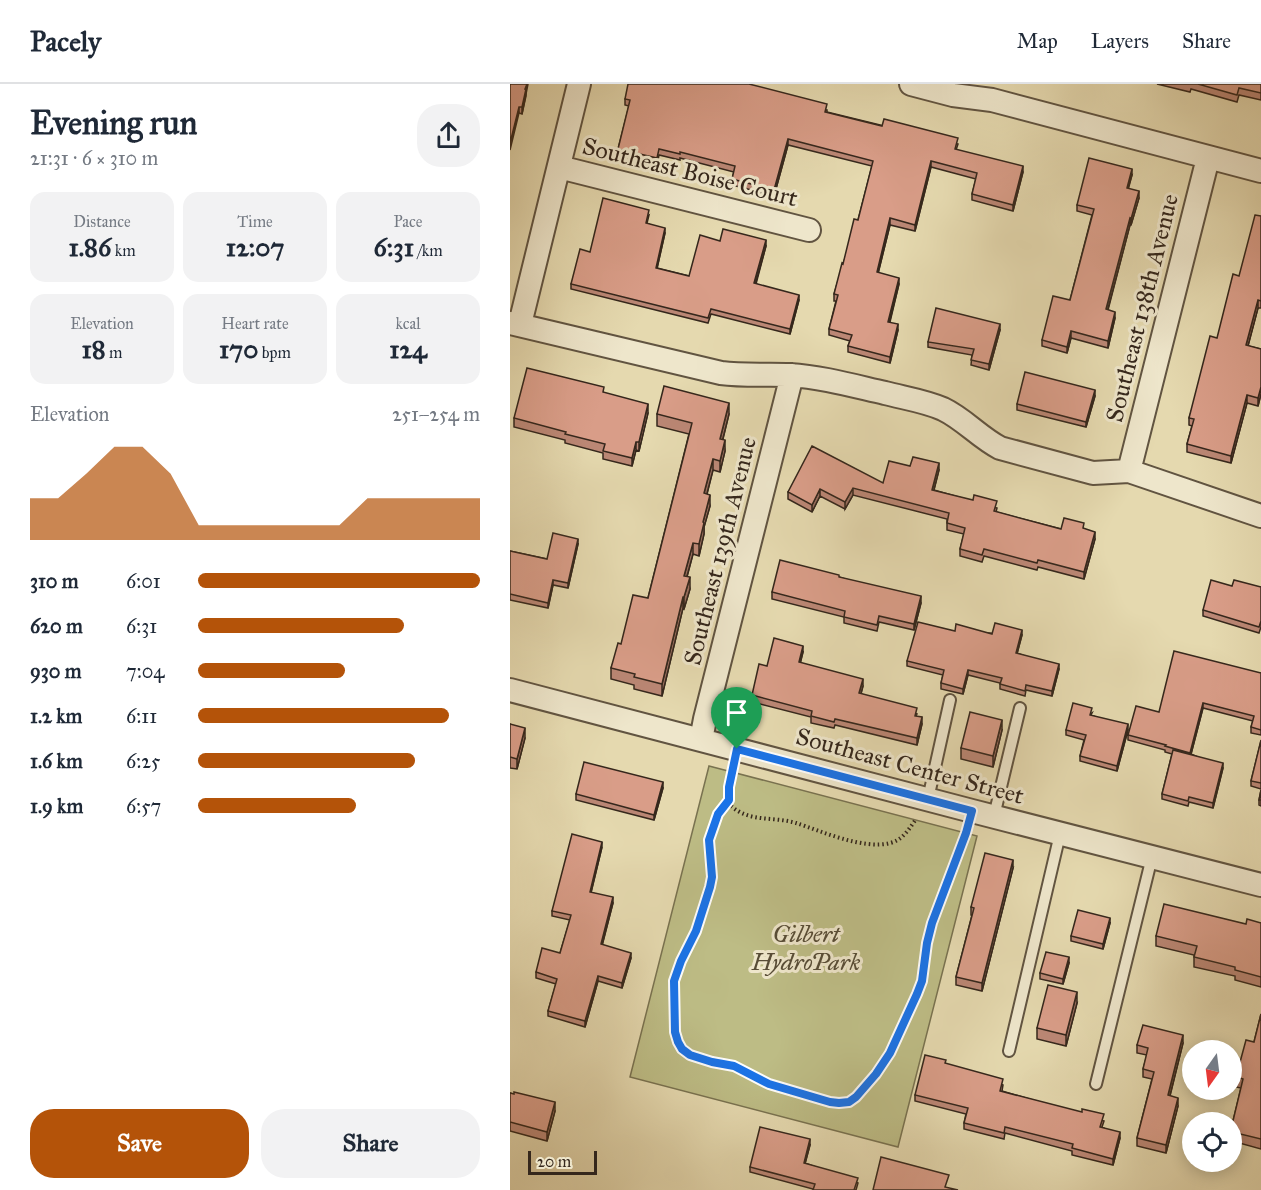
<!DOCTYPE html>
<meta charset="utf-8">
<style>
body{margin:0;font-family:"IM FELL Great Primer",serif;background:#f2f2f3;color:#1f2937;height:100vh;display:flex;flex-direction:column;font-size:22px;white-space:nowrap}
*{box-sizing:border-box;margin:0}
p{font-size:20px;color:#747a83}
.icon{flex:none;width:33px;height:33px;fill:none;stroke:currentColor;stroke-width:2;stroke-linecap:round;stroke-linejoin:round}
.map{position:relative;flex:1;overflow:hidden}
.details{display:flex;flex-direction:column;background:#fff;width:510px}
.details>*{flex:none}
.needle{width:39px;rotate:194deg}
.buttons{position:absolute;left:672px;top:956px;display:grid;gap:12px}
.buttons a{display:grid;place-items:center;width:60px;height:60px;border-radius:50%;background:#fff;box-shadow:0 3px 15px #0003;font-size:30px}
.scale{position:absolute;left:18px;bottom:15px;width:69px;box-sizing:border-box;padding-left:6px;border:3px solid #35271c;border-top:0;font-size:16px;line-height:21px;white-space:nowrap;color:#35271c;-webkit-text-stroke:4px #eee6cb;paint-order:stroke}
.pin{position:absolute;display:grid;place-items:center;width:51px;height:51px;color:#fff;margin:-62px -26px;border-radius:50% 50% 50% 0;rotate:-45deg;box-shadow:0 0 6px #0007}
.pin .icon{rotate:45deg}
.round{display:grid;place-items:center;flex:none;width:63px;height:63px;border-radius:24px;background:#f2f2f3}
.summary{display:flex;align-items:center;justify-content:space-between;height:102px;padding:0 30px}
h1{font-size:33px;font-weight:700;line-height:45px}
.figures{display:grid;grid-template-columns:repeat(3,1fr);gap:9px;height:102px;padding:6px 30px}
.figures div{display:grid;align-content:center;border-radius:15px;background:#f2f2f3;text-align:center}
.figures b{font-size:26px;font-weight:700}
.figures small{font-size:16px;font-weight:400}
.figures p{font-size:16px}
.chart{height:168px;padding:12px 30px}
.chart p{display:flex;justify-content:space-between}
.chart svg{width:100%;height:108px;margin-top:6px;fill:#b45309;opacity:.7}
.action{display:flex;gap:12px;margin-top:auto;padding:12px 30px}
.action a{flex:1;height:69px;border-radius:24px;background:#b45309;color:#fff;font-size:24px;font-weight:700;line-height:69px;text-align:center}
.action a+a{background:#f2f2f3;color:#1f2937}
ul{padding:0 30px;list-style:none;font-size:20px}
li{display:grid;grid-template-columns:96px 72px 1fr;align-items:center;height:45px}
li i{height:15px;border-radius:8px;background:#b45309}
header{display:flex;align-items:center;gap:36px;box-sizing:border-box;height:84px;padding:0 30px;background:#fff;border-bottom:2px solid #e0e1e3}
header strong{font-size:28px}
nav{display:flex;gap:33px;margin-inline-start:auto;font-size:21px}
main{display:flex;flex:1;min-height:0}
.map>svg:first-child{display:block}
.green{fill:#bdbc85;stroke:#797250;stroke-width:1.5}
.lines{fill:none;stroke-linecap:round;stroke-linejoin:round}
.lane-casing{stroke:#615441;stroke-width:14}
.street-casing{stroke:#615441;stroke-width:26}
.path{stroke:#35271c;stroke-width:4;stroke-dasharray:1.5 3;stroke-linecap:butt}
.lane{stroke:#eee6cb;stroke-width:10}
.street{stroke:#eee6cb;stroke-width:22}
.wall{fill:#bb8775;stroke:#35271c;stroke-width:1.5}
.shaded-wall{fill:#986e5f;stroke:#35271c;stroke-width:1.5}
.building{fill:#d99d88;stroke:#35271c;stroke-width:1.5}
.route-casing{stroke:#fff;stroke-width:12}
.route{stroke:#1a73e8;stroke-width:8}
.labels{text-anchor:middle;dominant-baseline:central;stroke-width:6;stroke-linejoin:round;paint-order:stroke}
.street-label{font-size:24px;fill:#35271c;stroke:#eee6cb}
.park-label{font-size:24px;font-style:italic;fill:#574c36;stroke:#eee6cb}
</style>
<header>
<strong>Pacely</strong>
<nav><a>Map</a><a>Layers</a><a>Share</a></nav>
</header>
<main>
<section class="details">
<div class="summary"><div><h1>Evening run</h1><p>21:31 · 6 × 310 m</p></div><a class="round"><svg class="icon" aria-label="share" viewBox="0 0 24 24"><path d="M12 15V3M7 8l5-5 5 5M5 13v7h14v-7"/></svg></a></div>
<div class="figures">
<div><p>Distance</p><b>1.86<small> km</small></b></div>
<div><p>Time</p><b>12:07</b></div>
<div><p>Pace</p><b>6:31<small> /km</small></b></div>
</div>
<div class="figures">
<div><p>Elevation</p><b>18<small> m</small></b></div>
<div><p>Heart rate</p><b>170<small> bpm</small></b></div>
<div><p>kcal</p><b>124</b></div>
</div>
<div class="chart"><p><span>Elevation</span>251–254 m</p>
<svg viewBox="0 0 160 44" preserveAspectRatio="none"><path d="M0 44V27L10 27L20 17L30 6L40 6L50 17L60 38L70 38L80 38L90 38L100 38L110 38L120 27L130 27L140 27L150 27L160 27V44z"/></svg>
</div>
<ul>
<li><b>310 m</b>6:01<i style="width:100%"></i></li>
<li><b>620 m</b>6:31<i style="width:73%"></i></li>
<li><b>930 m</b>7:04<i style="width:52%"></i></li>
<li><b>1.2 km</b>6:11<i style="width:89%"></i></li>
<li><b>1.6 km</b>6:25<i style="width:77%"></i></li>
<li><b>1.9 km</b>6:57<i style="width:56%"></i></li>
</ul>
<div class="action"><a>Save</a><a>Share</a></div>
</section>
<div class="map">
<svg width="751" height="1106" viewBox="0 0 751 1106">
<rect width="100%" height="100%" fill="#e5d9af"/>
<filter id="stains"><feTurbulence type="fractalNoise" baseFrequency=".00333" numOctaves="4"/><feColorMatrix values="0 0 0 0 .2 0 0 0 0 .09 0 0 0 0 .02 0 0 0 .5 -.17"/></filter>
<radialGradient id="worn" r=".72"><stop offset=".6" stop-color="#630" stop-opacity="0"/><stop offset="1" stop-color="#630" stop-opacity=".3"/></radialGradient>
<!-- green -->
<path class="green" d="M199,682l268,70 -79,311 -268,-70z"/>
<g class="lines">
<!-- lane casing -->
<g class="lane-casing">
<path id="lane" d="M418,715l22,-99
M484,732l26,-108
M499,967l51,-217
M586,1000l56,-227"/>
</g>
<!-- street casing -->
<g class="street-casing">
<path id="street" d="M401,0l42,11 39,5 269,71
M49,83l250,63
M0,239l211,50c23,3 46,1 69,2 32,2 64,11 95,18 19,5 40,8 58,16 21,10 36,28 57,39l93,25 36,-2 132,45
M10,240l59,-240
M619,387l79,-313
M0,606l462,121 289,74
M191,656l4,-21 87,-344"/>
</g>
<!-- path -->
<path class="path" d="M222,687l-4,23 2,11c19,18 43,11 66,18 25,8 67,27 94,20 13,-3 19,-14 26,-24
M218,716l-10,14 -8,19 -1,7 3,37 -2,10 -14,44 -15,30 -7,20 1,51 3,10 4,7 8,6 10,4 33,7 36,18 70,19 10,-1 7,-5 20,-23 14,-21 27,-59 5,-13 5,-38 5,-20 34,-91"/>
<!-- lane -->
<use href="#lane" class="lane"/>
<!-- street -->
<use href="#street" class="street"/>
</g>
<!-- wall -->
<path class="wall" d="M0,0l16,7v5l-4,18 -3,-1z
M647,0h104v16l-22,-5 -2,7 -46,-13 -1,3z
M115,15l202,11v2l131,32 -2,6 67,22 -10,39 -41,-11v-6l4,-15 -45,-12 -16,64 -25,-6 -12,48 21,11 -9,38 8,8 -8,33 -42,-11v-6l2,-5 -21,-6v-6l7,-28h-2v-7l9,-30 15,-44 14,-54 -84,-21 -14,51 -42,-11v-6l2,-7 -54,-14v2l-21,-5 -2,10 -39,-10v-6l11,-43 -4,-1z
M622,91l-4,13 11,10 -8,27h-1l-22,85 7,8 -7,30 -37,-10 -4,15 -25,-7v-6l28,-40 22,-85 -15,-4v-6z
M139,131l-2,8 18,10 -8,35 32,8 31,-35 46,5 -10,38 43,16 -9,34 -79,-20 -3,9 -137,-34v-5l19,-32z
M751,132v92h-3l-10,38 13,3v45l-3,12 -11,-3 -16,60 -44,-11v-8l5,-18 -3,-1v-7z
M490,246l-11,40 -18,-5 1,-10 -44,-8v-5z
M94,309l44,20 -9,38 -3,-1 -4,16 -29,-7v-6l-38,-10v-3l-51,-13v-9z
M585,312l-9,31 -69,-17v-6z
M147,330h72l-6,25 2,12 -5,21 -7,-2 -6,24 3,12 -6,21v7l-5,22 -6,-2 -6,23 3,12 -6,20 -1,-1 -21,88 -28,-7v-4l-23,-6v-11l10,-24 27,-46 41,-164 -32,-8z
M400,382l29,4 -5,20 63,18 -1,4 65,17h23l11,10 -11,40 -46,-12 -1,3 -53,-14 -2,6 -22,-6v-7l4,-15 -17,-4v-11l-94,-24 -8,14 -25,-13 -8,16 -24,-13v-7l95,-9z
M68,460l-10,44 -15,-3 -5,23 -38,-8v-49l37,8z
M329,493l82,26 -7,27 -35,-8 -2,9 -33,-8v-6l-72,-18v-7z
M722,502l29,1v40l-2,6 -56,-17v-6z
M445,547l67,4 -5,18 42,16 -7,27 -26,-6 -1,6 -25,-7v-6l-32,-8 -5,19 -22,-5v-6l2,-8 -36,-9v-5z
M293,568l-3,11 63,23 -2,8 56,20 -1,2 6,8 -5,21 -82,-20 -1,3 -23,-5v-6l-59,-15v-7l15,-29z
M751,589v62l-10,-2v-6l2,-6 -50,-13 -12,46 32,14 -10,40 -24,-6 -1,4 -26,-7v-5l10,-40 -7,-2v-2l-37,-10v-5l31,-23z
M582,629l-1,2 37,15 -11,41 -37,-10v-5l4,-16 -18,-5v-5z
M0,640l15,14 -8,31 -7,-1z
M492,646l-9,37 -32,-8v-11z
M751,657v48l-10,-3v-5z
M153,704l-9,32 -78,-20v-6z
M751,706v16l-2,-1v-5z
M92,763l-11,45 22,11 -11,42 29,13 -9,30 -24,-7 -13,46 -37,-11v-5l8,-27 -20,-6v-6l24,-19 10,-33 -18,-4v-5z
M503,784l-31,123 -26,-6v-8l16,-62h-1v-8z
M600,839l-7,26 -32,-8v-5z
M751,839v64l-26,-7v-4l-41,-9v-12l-38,-9v-10z
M559,879l-6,21 -23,-5v-6z
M567,919l-11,43 -29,-7v-11z
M751,930v135l-29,-8v-16l9,-37 -5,-1v-10l18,-35z
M673,959l-13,53 8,10 -12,47 -29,-7v-8l15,-59 -9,-2v-8l4,-14 -10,-2v-8z
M436,980l57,21 -1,6 102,30 -2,6 18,11 -7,27 -41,-10v-4l-67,-18 -1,6 -40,-10v-6l2,-9 -51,-13v-6z
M0,1009l45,18 -8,30 -37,-10z
M300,1061l-5,18 53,20 -2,7h-43v-1l-63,-17v-5z"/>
<!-- shaded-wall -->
<path class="shaded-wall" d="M17,0h1l-6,30v-7z
M9,23v6l-9,37v-7z
M278,55v6l-14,51v-6z
M421,77v6l-16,64v-6z
M513,82v6l-10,39v-6z
M622,85v6l-5,19v-6z
M629,107v7l-8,27v-6z
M380,134v7l-13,53v-6z
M620,134v7l-24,91v-7z
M155,144v5l-9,40v-5z
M256,156v6l-12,43v-6z
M389,194v6l-11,44v-6z
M289,211v5l-9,34v-5z
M748,216v8l-12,45v-8z
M605,228v6l-7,30v-7z
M388,240v6l-8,33v-6z
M490,240v6l-11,40v-6z
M561,247v7l-4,15v-6z
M751,303v7l-3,12v-8z
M585,306v6l-9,31v-5z
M737,311v8l-16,60v-7z
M219,319v11l-9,36v-11z
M138,320v9l-9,38v-9z
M215,356v11l-5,21v-11z
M126,358v8l-4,16v-8z
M203,375v11l-9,35v-12z
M429,379v7l-7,27v-7z
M343,404v7l-8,14v-7z
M310,405v7l-8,16v-7z
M200,411v11l-6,21v7l-5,22v-12l4,-22z
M585,448v7l-11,40v-7z
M68,455v5l-10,44v-5z
M183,459v11l-9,33v-11z
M180,493v12l-6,20v-12z
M43,496v5l-5,23v-5z
M411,512v7l-7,27v-6z
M173,513v11l-21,88v-12z
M512,546v5l-6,23v-5z
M293,562v6l-4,17v-7z
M549,580v5l-7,27v-5z
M458,586v5l-5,19v-5z
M353,595v7l-4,14v-7z
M693,619v5l-13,50v-5z
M412,633v7l-5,21v-7z
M492,636v10l-9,37v-11z
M618,640v6l-11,41v-5z
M15,644v10l-8,31v-10z
M713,679v5l-10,40v-5z
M153,698v6l-9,32v-5z
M92,758v5l-12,50v-5z
M503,776v8l-31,123v-8z
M103,813v6l-12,47v-6z
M600,834v5l-7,26v-5z
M121,869v5l-9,30v-5z
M559,873v6l-6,21v-5z
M88,892v5l-13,46v-6z
M567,908v11l-11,43v-11z
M673,951v8l-15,60v-8z
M668,1014v8l-12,47v-8z
M45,1018v9l-8,30v-9z
M610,1048v6l-7,27v-6z
M300,1055v6l-6,23v-5z"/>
<!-- building -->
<path class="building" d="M0,0h17l-2,5h1l-4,18h-3l-9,36z
M118,0h121l78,20 -2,8 57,14 2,-7 74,19 -3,11 68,17 -10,39 -41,-11 5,-21 -46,-12 -16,64 -25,-7 -13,54 22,6 -11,44 10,2 -8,33 -42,-11 4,-11 -23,-6 9,-34 -4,-1 8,-31 1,1 11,-45 4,1 15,-59 -85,-22 -14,51 -42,-11 3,-13 -55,-14v2l-21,-5 -2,9 -39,-9 12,-49 -5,-1z
M688,0h63v9l-22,-5 -2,7z
M579,74l43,11 -5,19 12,3 -8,28 -1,-1 -24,91 9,3 -7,29 -37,-10 -4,16 -25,-7 11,-44 17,4 24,-91 -17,-4z
M93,114l46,12 -3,13 19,5 -9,40 33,8 11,-41 20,6 3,-12 43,11 -12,43 45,12 -9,34 -79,-20 -3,9 -137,-34 9,-35 10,3z
M745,131l6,1v85l-3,-1 -12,45 15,4v38l-3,11 -11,-3 -16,61 -44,-12 7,-25 -5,-1 21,-82 7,2 16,-64 6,2z
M426,224l64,16 -11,40 -18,-4 3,-11 -46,-7z
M17,284l77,19 -1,5 45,12 -9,38h-3l-4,16 -29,-7 2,-7 -40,-10 1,-2 -52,-14z
M515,288l70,18 -9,32 -69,-18z
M154,302l65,17 -9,36 5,1 -5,21 -7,-2 -9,34 6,2 -7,27 1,1 -5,21 -6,-1 -9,33 6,1 -6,20h-1l-21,87 -28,-7 1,-3 -24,-6 7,-25 3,1 12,-49 15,3 44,-175 -35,-9z
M302,362l71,37 6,-22 21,5 3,-9 26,6 -7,27 41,10 1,-5 23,6 -3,10 67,18 3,-11 20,5 -1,5 12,4 -11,40 -46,-12 -1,3 -53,-14 -2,6 -22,-6 5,-21 -18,-5 2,-10 -96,-25 -8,14 -25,-13 -8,16 -24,-13z
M43,449l25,6 -10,44 -15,-3 -5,23 -38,-9v-43l37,8z
M270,476l59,15v2l82,19 -7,28 -35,-8 -2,9 -33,-8 1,-6 -73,-19z
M701,496l21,6 2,-6 27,7v34l-2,6 -56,-17z
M408,538l37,9 1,-7 36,10 3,-11 27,7 -6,23 43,11 -7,27 -26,-6 -1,6 -25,-7 2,-6 -34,-8 -5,19 -22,-6 3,-13 -37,-9z
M264,554l29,8 -4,16 64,17 -4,14 58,15 -2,8 7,1 -5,21 -82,-19 -1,3 -23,-6 1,-5 -60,-16 7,-31 8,2z
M664,567l87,22v57l-10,-3 3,-11 -51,-13 -13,50 -25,-7 1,-1 -38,-10 8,-29 23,6z
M563,619l19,5 -2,7 38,9 -11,42 -37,-10 6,-21 -20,-5z
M460,628l32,8 -9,36 -32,-8z
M0,640l15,4 -8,31 -7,-2z
M751,656v43l-10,-2z
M663,666l50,13 -10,40 -24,-6 -1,4 -26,-7z
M74,678l79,20 -9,33 -78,-21z
M751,706v10h-2z
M62,750l30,8 -12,50 23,5 -12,47 30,9 -9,30 -24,-7 -13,45 -37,-10 9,-32 -21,-7 6,-24 18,5 11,-38 -19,-4z
M475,769l28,7 -31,123 -26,-6 18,-69 -3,-1z
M654,820l82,20 1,-5 14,4v54l-26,-7v-3l-41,-10 3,-11 -41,-10z
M568,826l32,8 -7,26 -32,-8z
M536,868l23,5 -6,22 -23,-6z
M538,901l29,7 -11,43 -29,-7z
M751,930v125l-29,-7v-7l11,-46 -7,-2 10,-37 8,2z
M633,941l40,10 -15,60 10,3 -12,47 -29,-7 17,-66 -11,-3 5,-21 -11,-3z
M415,971l21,5 -1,3 58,16 -3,12 82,21v-3l22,5 -4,13 20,5 -7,27 -41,-11 1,-4 -68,-17 -1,6 -40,-10 4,-15 -53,-13z
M4,1008l41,10 -8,30 -37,-10v-29l4,1z
M250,1043l50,12 -6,24 54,15 -4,12h-41l2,-6 -65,-17z
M371,1073l68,18 -4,12 13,3h-85z"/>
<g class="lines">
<!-- route casing -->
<g class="route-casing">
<path id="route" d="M227,665l235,62 -6,22 -34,90 -5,20 -5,38 -5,13 -27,59 -14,21 -20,23 -7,5 -10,1 -9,-1 -61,-18 -35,-18 -22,-4 -22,-7 -8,-6 -4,-7 -3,-10 -1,-51 7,-20 15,-30 14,-44 2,-10 -3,-37 9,-26 11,-14v-13z"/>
</g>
<!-- route -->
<use href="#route" class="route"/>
</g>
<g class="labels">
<!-- street labels -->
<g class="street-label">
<text transform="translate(180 88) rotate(14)">Southeast Boise Court</text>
<text transform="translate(632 224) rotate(-76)">Southeast 138th Avenue</text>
<text transform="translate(210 467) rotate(-76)">Southeast 139th Avenue</text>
<text transform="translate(400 682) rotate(15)">Southeast Center Street</text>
</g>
<!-- park labels -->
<g class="park-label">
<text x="296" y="850">Gilbert<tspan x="296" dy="28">HydroPark</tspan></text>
</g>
</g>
<rect width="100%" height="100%" filter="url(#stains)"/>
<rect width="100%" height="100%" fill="url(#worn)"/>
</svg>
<div class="buttons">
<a><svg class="needle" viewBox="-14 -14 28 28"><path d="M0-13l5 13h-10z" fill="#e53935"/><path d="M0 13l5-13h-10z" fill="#747a83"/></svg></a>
<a><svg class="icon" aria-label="locate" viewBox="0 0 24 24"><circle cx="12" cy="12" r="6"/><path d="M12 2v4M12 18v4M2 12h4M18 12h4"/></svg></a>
</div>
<div class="scale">20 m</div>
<div class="pin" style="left:227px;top:665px;background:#1e9e55"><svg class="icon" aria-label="arrive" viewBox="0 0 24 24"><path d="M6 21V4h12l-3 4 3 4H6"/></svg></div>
</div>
</main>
